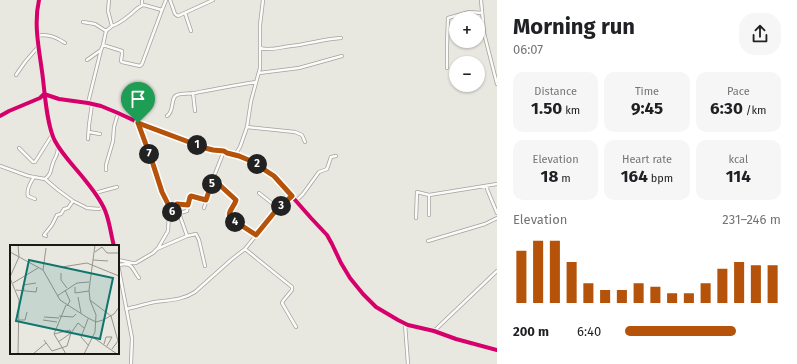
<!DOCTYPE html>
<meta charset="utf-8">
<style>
body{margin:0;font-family:"Fira Sans",sans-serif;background:#f6f6f6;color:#202124;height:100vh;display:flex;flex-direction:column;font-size:15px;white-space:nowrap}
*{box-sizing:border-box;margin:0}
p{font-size:13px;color:#757577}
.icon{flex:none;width:22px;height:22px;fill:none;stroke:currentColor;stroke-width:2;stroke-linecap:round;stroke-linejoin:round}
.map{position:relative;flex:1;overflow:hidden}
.panel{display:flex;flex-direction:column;background:#fff;width:300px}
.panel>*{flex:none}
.buttons{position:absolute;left:449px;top:12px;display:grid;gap:8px}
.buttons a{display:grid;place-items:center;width:36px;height:36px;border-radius:50%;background:#fff;box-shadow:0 1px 3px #0004;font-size:20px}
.pin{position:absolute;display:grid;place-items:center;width:34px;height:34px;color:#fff;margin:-41px -17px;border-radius:50% 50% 50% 0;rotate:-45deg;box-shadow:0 0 4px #0007}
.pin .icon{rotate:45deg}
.km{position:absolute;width:20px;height:20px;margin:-10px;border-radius:50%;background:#222;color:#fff;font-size:11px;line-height:20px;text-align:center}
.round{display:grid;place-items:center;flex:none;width:42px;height:42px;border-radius:16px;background:#f6f6f6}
.headline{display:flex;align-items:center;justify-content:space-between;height:68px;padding:0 16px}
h1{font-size:22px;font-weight:700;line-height:30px}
.stats{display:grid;grid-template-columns:repeat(3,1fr);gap:6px;height:68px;padding:4px 16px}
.stats div{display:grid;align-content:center;border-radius:10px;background:#f6f6f6;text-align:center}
.stats b{font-size:17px;font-weight:700}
.stats small{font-size:11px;font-weight:400}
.stats p{font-size:11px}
.chart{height:112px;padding:8px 16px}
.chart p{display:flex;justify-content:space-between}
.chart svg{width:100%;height:72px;margin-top:4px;stroke:#b45309;stroke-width:6}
ul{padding:0 16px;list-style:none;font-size:13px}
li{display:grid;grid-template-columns:64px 48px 1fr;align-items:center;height:30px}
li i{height:10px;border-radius:5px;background:#b45309}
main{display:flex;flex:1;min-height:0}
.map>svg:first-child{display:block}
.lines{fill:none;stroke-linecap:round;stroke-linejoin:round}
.minor-casing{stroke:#a3a29d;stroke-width:4}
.minor{stroke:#fcfbfa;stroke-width:2.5}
.cycleway-casing{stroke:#eceadc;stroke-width:6}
.cycleway{stroke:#d6006c;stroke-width:4}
.route-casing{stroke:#fff;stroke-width:8}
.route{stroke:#b45309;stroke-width:5}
.inset-road{fill:none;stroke:#96958e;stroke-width:1}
.view{fill:#0f766e;fill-opacity:0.15;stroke:#0f766e;stroke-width:2}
.inset-edge{fill:none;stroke:#1a1914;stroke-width:2}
</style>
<main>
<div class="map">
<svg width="497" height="364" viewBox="0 0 497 364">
<rect width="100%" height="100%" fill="#e8e7e0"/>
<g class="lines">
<!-- minor casing -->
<g class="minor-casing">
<path id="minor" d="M39,0c-6,26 1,53 4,79 2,17 4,47 12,62 8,15 20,26 30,39 8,10 17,21 21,33 4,11 5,22 8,33
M142,0v5
M170,0l5,14 3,2 35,-16
M481,0l3,33 13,51
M185,13l6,18
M83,22l12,2 11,7
M112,26c7,-2 13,-7 19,-12 4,-3 7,-8 13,-9l18,5
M37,35c13,0 17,1 28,8
M103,45l19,6v3l-1,7 1,1 18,4 2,-2 20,-54 4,-10
M260,48c10,3 21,-1 31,-2 17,-2 34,-7 50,-8
M87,60l14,-10
M447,68v-23l1,-27 21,-6 13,1
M259,73l40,-5 43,-12
M16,75l9,-13 13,-15
M193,93l2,18
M88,103l13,-53 2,-5 3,-14 6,-5 -4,-15 1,-11
M0,116l9,-5 31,-13 4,-4 15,5 29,4 13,3 17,7 30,14 13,4 44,17 8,2 11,1 27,10 23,15 37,42 16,17 5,9 9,19 9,15 13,16 13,13 22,13 10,5 26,6 22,8 41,11
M167,116c8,-5 3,-19 10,-21 5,-2 13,-1 18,-2 21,-4 41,-8 61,-11
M138,123l14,38 10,31 10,20
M247,127l48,5 7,3 3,7
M89,132l11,2
M88,139l1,-14 3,-21
M19,148l14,14h2l17,-27
M224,151l-11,28 24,21c-2,7 -10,11 -7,18l26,17
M235,155l5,-8 7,-20 4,-26 9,-33v-43l3,-25
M0,166l28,10 17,3 13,11 15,11 14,7 12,1 4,-2
M106,170v-5l7,-24 1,-14 4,-14
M34,177c-4,6 -8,13 -6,19l7,3
M45,179c7,-6 5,-8 8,-16 2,-7 5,-6 5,-16
M487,186v3l10,24
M95,193l22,-6
M259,193l19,15
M296,201l7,-7 16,-22 8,-3 4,-12 5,-1
M204,208l9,-29
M429,215v-20
M416,218l1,-26 12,3 68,-11
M46,236l-2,-1 8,-10 5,-10 4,-1 3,-5 4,-1 5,-7
M187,236l-8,-23 8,-2 3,-15h2l14,4
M428,241l57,-17 12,-6
M158,248l10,-17 1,-17 5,-4 3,-6 11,1
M245,249l47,38v3l-9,11 -1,2 14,24
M118,260l14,3h4l17,-10 4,-4 30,-13 9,-2 3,6 6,26
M118,265l14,73 -1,26
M118,265c16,-3 13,3 21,13
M126,309c10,-2 19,-5 29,-7 14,-2 28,-2 40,-10l37,-33 13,-10 33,-41 14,-12
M405,324l3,40
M434,331l63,-60"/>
</g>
<!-- minor -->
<use href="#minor" class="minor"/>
<!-- cycleway casing -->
<g class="cycleway-casing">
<path id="cycleway" d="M39,0c-6,26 1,53 4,79 2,17 4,47 12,62 8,15 20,26 30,39 8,10 17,21 21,33 4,11 5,22 8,33
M0,116l9,-5 31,-13 4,-4 15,5 29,4 13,3 17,7 30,14 13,4 44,17 8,2 11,1 27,10 23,15 37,42 16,17 5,9 9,19 9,15 13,16 13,13 22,13 10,5 26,6 22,8 41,11"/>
</g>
<!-- cycleway -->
<use href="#cycleway" class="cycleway"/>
</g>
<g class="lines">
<!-- route casing -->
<g class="route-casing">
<path id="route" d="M138,123l67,25 8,2 11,1 3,2 12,3 12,5 23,15 18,20 -14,12 -22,27 -26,-17c-3,-7 5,-12 6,-18l-23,-21 -7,21 -15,-4 -1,1 -2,8 -11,-1 -3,6 -2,2 -10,-20 -10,-31z"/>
</g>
<!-- route -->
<use href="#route" class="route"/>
</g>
<!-- overview -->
<g transform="translate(10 245)">
<rect width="109" height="109" fill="#e8e7e0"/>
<path class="inset-road" d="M0,7l33,18 17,30 28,18 8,4 7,-2 11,-6 5,-7M85,7l7,-5 5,6h12M83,15l15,1M52,22l25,-4 32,13M33,25l3,-22M51,28v7l6,8M0,32l9,-20 -1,-12M0,33l9,22 -1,54M3,38l25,-15M65,42v6l14,-2M6,45l20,2 1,-5M14,45l-1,-5 13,-2M55,45l5,11 -3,5M47,51l20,-13 12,-1M68,52l3,16M80,55l21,16 7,25 -6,8M56,60l-12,29 12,20M49,71l14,1 3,-3M34,72l15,1M78,74l-7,18 8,9M9,75h6l2,-8M33,75l14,2M44,89l16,-4 1,3 7,-10 6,5M84,93l23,16M34,95l8,11 15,-5 4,-13M48,97l13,-9M94,99l2,-7h6l-5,9M23,109l13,-11M74,109l11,-22 1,-17 -6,-15 -1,-10 6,-45"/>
<path class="view" d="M19,15l84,18 -13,61 -84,-18z"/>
<rect width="109" height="109" class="inset-edge"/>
</g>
</svg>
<div class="buttons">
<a>+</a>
<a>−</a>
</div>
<div class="pin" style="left:138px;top:123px;background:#1e9e55"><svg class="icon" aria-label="arrive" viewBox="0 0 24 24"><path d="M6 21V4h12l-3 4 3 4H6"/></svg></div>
<b class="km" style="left:197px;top:145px">1</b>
<b class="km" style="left:257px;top:164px">2</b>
<b class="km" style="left:281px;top:206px">3</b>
<b class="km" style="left:235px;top:222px">4</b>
<b class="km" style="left:212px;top:184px">5</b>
<b class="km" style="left:172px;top:212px">6</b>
<b class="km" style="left:149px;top:154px">7</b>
</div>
<section class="panel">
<div class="headline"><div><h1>Morning run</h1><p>06:07</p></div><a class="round"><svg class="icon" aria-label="share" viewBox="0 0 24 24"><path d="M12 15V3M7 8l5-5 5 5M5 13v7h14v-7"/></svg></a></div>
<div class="stats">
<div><p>Distance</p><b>1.50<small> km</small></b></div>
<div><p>Time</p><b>9:45</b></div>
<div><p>Pace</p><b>6:30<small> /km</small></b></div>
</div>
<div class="stats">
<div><p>Elevation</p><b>18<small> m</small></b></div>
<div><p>Heart rate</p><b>164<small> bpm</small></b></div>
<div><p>kcal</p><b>114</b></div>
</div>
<div class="chart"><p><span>Elevation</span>231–246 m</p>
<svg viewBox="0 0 160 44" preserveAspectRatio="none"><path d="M5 44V12M15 44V6M25 44V6M35 44V19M45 44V32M55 44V36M65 44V36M75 44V32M85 44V34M95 44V38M105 44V38M115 44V32M125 44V23M135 44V19M145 44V21M155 44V21"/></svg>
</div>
<ul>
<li><b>200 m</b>6:40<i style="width:71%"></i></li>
</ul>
</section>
</main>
